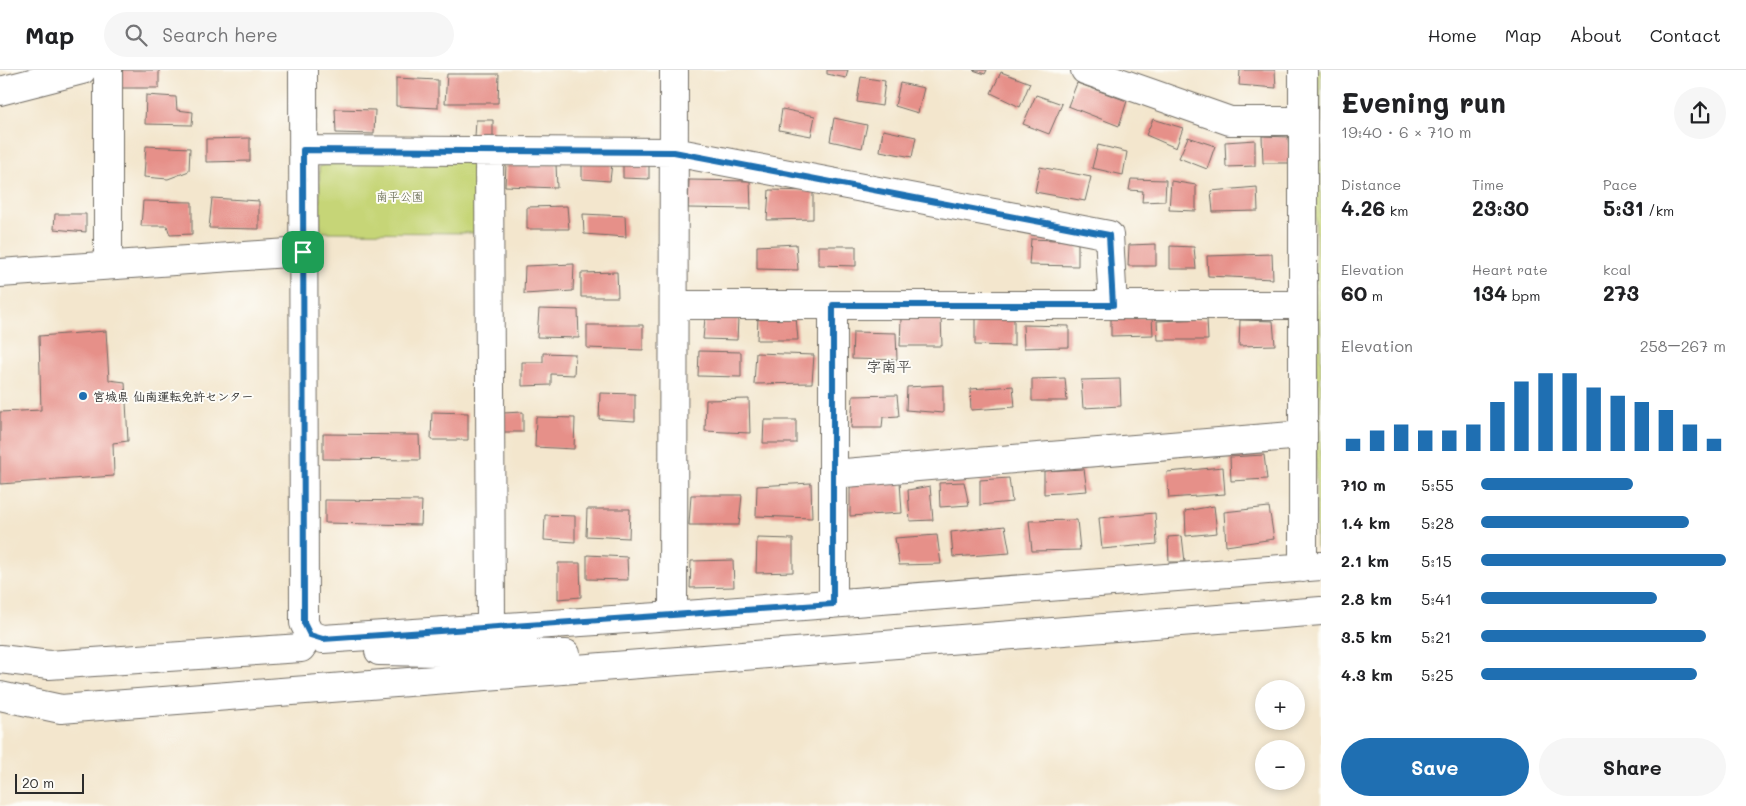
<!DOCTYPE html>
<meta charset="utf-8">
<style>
body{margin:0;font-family:Mali,"Klee One",sans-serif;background:#f6f6f6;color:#202124;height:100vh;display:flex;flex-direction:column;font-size:19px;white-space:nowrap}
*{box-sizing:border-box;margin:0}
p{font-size:16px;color:#757577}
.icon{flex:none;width:28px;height:28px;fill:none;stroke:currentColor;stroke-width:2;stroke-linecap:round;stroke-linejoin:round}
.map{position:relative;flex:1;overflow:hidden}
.drawer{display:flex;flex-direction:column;background:#fff;width:425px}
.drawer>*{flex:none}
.controls{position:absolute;left:1255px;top:610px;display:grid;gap:10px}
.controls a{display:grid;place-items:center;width:50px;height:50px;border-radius:50%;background:#fff;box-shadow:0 2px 8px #0003;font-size:25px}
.scale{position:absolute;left:15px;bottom:12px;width:69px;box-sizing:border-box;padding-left:5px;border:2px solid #2b2b2b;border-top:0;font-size:14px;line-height:18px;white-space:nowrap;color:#2b2b2b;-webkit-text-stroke:4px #fdfcf7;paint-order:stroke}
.pin{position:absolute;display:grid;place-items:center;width:42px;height:42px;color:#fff;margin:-21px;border-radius:10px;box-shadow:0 2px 8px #0006}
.round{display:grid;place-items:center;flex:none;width:52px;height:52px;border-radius:26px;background:#f6f6f6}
.overview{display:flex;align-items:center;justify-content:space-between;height:85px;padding:0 20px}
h1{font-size:28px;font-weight:700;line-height:38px}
.stats{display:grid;grid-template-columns:repeat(3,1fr);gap:8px;height:85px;padding:5px 20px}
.stats div{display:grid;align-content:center}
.stats b{font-size:21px;font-weight:700}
.stats small{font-size:14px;font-weight:400}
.stats p{font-size:14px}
.chart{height:140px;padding:10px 20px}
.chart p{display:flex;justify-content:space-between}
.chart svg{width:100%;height:90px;margin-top:5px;stroke:#1f6fb2;stroke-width:6}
.primary-button{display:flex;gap:10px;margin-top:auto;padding:10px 20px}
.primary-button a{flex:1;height:58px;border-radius:30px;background:#1f6fb2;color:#fff;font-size:20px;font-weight:700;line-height:58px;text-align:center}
.primary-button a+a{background:#f6f6f6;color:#202124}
ul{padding:0 20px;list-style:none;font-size:16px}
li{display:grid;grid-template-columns:80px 60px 1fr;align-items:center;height:38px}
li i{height:12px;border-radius:6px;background:#1f6fb2}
header{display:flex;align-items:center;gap:30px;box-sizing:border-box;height:70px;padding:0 25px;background:#fff;border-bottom:1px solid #e0e0e0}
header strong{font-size:24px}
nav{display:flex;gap:28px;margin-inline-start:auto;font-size:18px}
.search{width:350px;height:45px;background:#f6f6f6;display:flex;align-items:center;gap:12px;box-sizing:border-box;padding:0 18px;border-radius:28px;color:#757577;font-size:19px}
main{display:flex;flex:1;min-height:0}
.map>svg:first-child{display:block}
.green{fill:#c6d577;stroke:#788051}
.building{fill:#e69089}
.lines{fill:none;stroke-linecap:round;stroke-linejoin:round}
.minor-casing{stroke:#716c64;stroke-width:30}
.minor{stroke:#fff;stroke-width:28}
.route-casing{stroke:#fff;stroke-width:10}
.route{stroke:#1f6fb2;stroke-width:6}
.poi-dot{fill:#1f6fb2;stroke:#fdfcf7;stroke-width:2}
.labels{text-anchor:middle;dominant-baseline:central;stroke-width:4;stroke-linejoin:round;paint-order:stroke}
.park-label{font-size:12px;fill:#5a5e42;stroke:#fdfcf7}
.poi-label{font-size:12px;font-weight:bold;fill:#2b2b2b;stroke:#fdfcf7;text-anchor:start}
.quarter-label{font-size:15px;fill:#2b2b2b;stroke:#fdfcf7}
</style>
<header>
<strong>Map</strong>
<div class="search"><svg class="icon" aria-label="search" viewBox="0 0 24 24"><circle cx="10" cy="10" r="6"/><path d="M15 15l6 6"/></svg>Search here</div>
<nav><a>Home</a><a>Map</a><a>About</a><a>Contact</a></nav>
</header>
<main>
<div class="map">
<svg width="1321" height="736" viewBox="0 0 1321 736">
<rect width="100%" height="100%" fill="#fdfcf7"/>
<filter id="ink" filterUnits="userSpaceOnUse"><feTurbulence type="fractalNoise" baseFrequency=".02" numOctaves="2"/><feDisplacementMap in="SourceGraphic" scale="10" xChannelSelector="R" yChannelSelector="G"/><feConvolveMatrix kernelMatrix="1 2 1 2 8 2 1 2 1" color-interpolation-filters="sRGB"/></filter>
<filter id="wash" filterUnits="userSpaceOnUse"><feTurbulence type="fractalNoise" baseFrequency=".0096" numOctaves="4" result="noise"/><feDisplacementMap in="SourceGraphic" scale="20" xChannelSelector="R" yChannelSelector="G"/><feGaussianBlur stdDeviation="1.12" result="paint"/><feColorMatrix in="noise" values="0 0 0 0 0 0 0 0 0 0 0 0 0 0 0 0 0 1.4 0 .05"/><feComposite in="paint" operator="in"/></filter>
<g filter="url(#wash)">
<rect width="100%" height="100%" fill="#f3e6cd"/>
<!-- green -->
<path class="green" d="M1315,0h6v481l-5,-4z
M469,90l11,8v65l-160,-1 -1,-65 12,-6z"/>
<g id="blocks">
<!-- building -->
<path class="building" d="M122,0h37v18h-39z
M827,0h21l-2,8 -19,-4z
M973,0h14l-2,4z
M1240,0h35l1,18 -37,-3z
M1001,2l29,11 -10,24 -29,-14z
M447,4h52l-1,29h-53z
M861,7l24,4 -3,25 -25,-4z
M396,8l42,2v28l-42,-2z
M900,13l24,5 -6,25 -23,-7z
M1077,13l50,18 -8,25 -51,-20z
M146,25l30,2 1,13 16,2 -1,13 -47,-1z
M1036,25l26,9 -13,30 -26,-10z
M335,39l40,1 -1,24 -38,-1z
M782,39l33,7 -4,20 -32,-6z
M834,48l33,7 -5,23 -32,-7z
M1153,49l30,9 -7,20 -30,-13z
M476,50h17v18l-18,-1z
M883,60l33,7 -4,20 -32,-6z
M1262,66l26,1 2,26h-27z
M1188,67l27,9 -8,23 -28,-11z
M250,68v23l-44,1v-23z
M1255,70v26l-29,1 -1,-25z
M1098,75l29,7 -4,23 -31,-7z
M146,76l44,2 -1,23 -21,8 -24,-2z
M582,92l30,1 -2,18 -28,-2z
M623,92h26v17l-26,-1z
M506,94h50l1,24 -52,-2z
M1040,97l51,10 -6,24 -50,-9z
M1131,109l35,1 -1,21 -23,1 1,-11 -14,-1z
M689,110l61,1 1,28 -63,-1z
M1171,111l25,4v26l-27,-1z
M1257,117l1,24 -45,1 -2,-21z
M769,120l44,1v28l-46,1z
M212,128l47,3v28l-50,-1z
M143,131l49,1v32l-22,1 -3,-9h-26z
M567,136l2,23h-42v-22z
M55,144h31v18l-32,-3z
M583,144l42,2 1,21 -42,-3z
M1031,169l47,2v25l-49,-1z
M796,174l2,26 -41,-1v-23z
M1156,174v22h-28l1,-21z
M818,176h38v20l-38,-1z
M1170,176l24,1 2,22h-26z
M1272,184l1,25 -65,-3 -1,-20z
M574,194l-1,27 -49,3 1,-28z
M617,202l1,25h-37v-24z
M539,239l39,1 1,28 -42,-1z
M758,247h38l2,23h-41z
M941,247l1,29h-42l1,-27z
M1152,247l1,18 -42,1v-18z
M705,248h33l-1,22 -34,-1z
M1014,248v28l-39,-1v-26z
M1207,249l1,21h-50l-1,-19z
M1240,250l33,1 2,24 -36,1z
M587,255h56v25l-56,-2z
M1023,255l46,1v21l-45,1z
M106,261l3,49 16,2 3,59 -15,2 1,33 -114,8v-72l41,-2 -2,-74z
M853,262l43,1 1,27 -45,-1z
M699,281l42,1v25l-43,-1z
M543,283l32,1 -1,21 -23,-1v11l-29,1v-24h21z
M756,283l58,2 -2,28 -58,1z
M1065,308l2,23h-35v-22z
M1120,309l1,27 -38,2 -2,-28z
M943,315v28l-37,-3 1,-23z
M1013,316l2,21 -44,3 -1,-21z
M600,323l35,1v27l-36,-2z
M897,325l2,21 -16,1 -1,11h-31l2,-32z
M749,329l1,34 -45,-2 1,-31z
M432,342l36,1v27h-37z
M523,342v20h-21l1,-19z
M536,347l39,1 -1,31 -39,-2z
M764,350h32v23h-33z
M323,364l96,1 1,25 -97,-1z
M1264,385l3,24 -36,2 -1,-24z
M1223,397l2,27 -56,4 -2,-26z
M1084,399l3,22 -43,3v-23z
M1009,408l3,24 -32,3v-25z
M900,411l2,32 -52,3v-32z
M964,412l5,23 -29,2 -1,-24z
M811,413l1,35 -56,-2 1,-30z
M930,416l3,34 -23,1 -2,-31z
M691,425h51l-3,30h-50z
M325,430l97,1 -1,24 -96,-2z
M1214,436l3,27 -31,3 -1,-25z
M1269,437l5,32 -48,7 -2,-34z
M587,439h43l-1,29 -43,-2z
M1155,443l2,31 -55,5 -3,-31z
M545,445l30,1v26l-31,-2z
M1077,450l3,30 -48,1 -3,-30z
M1005,456l5,27 -57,4 -2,-25z
M937,465l4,29 -42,1 -4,-27z
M1182,466l3,26h-16l-1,-25z
M757,468l36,1v33l-37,1z
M587,485l40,2 1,23 -41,-1z
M733,490l1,27 -44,1 1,-27z
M558,493h22l1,34 -23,2z"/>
</g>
</g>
<g filter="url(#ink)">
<use href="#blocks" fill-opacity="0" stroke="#716c64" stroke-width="1"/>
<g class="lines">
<!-- minor casing -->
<g class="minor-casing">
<path id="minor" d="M108,0v195
M303,0l1,553 6,12 13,4 350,-23 648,-50
M1085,0l145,51h73
M0,21l82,-21
M303,80l371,2 435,83 4,70
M489,81l2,476
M0,203l303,-21
M674,235h629
M833,235v299
M833,404l470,-39
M1303,498v-498
M673,546l1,-546
M379,581l187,3
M0,589l49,6 252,-17 9,-13
M0,626l61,13 1260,-98"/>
</g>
<!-- minor -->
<use href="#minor" class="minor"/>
</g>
</g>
<g class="lines" filter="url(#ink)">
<!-- route casing -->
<g class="route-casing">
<path id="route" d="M303,80l371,2 435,83 4,70h-280v299l-510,35 -13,-4 -6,-12z"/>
</g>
<!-- route -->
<use href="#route" class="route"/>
</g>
<!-- markers -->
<circle class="poi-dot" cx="83" cy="326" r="5"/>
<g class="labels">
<!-- park labels -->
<g class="park-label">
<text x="400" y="126">南平公園</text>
</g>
<!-- poi labels -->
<g class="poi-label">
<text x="93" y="326">宮城県 仙南運転免許センター</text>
</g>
<!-- quarter labels -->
<g class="quarter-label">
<text x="889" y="296">字南平</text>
</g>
</g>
</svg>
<div class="controls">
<a>+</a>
<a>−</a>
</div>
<div class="scale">20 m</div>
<div class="pin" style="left:303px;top:182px;background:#1e9e55"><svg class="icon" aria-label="arrive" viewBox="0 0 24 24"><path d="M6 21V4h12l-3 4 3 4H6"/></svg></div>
</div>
<section class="drawer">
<div class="overview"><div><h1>Evening run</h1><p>19:40 · 6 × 710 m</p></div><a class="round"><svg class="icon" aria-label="share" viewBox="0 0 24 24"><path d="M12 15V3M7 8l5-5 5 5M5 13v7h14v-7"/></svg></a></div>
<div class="stats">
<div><p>Distance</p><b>4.26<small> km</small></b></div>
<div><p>Time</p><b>23:30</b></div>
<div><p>Pace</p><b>5:31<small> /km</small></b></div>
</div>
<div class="stats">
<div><p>Elevation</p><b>60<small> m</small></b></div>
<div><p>Heart rate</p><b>134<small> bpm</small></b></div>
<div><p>kcal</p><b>273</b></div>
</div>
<div class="chart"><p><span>Elevation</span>258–267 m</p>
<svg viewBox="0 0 160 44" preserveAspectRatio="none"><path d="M5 44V38M15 44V34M25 44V31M35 44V34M45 44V34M55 44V31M65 44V20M75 44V10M85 44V6M95 44V6M105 44V13M115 44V17M125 44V20M135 44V24M145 44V31M155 44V38"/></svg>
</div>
<ul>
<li><b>710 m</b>5:55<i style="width:62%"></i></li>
<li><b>1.4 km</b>5:28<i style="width:85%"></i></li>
<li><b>2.1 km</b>5:15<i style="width:100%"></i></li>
<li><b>2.8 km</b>5:41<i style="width:72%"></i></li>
<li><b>3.5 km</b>5:21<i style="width:92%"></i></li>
<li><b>4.3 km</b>5:25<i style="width:88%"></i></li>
</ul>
<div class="primary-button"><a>Save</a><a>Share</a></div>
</section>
</main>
